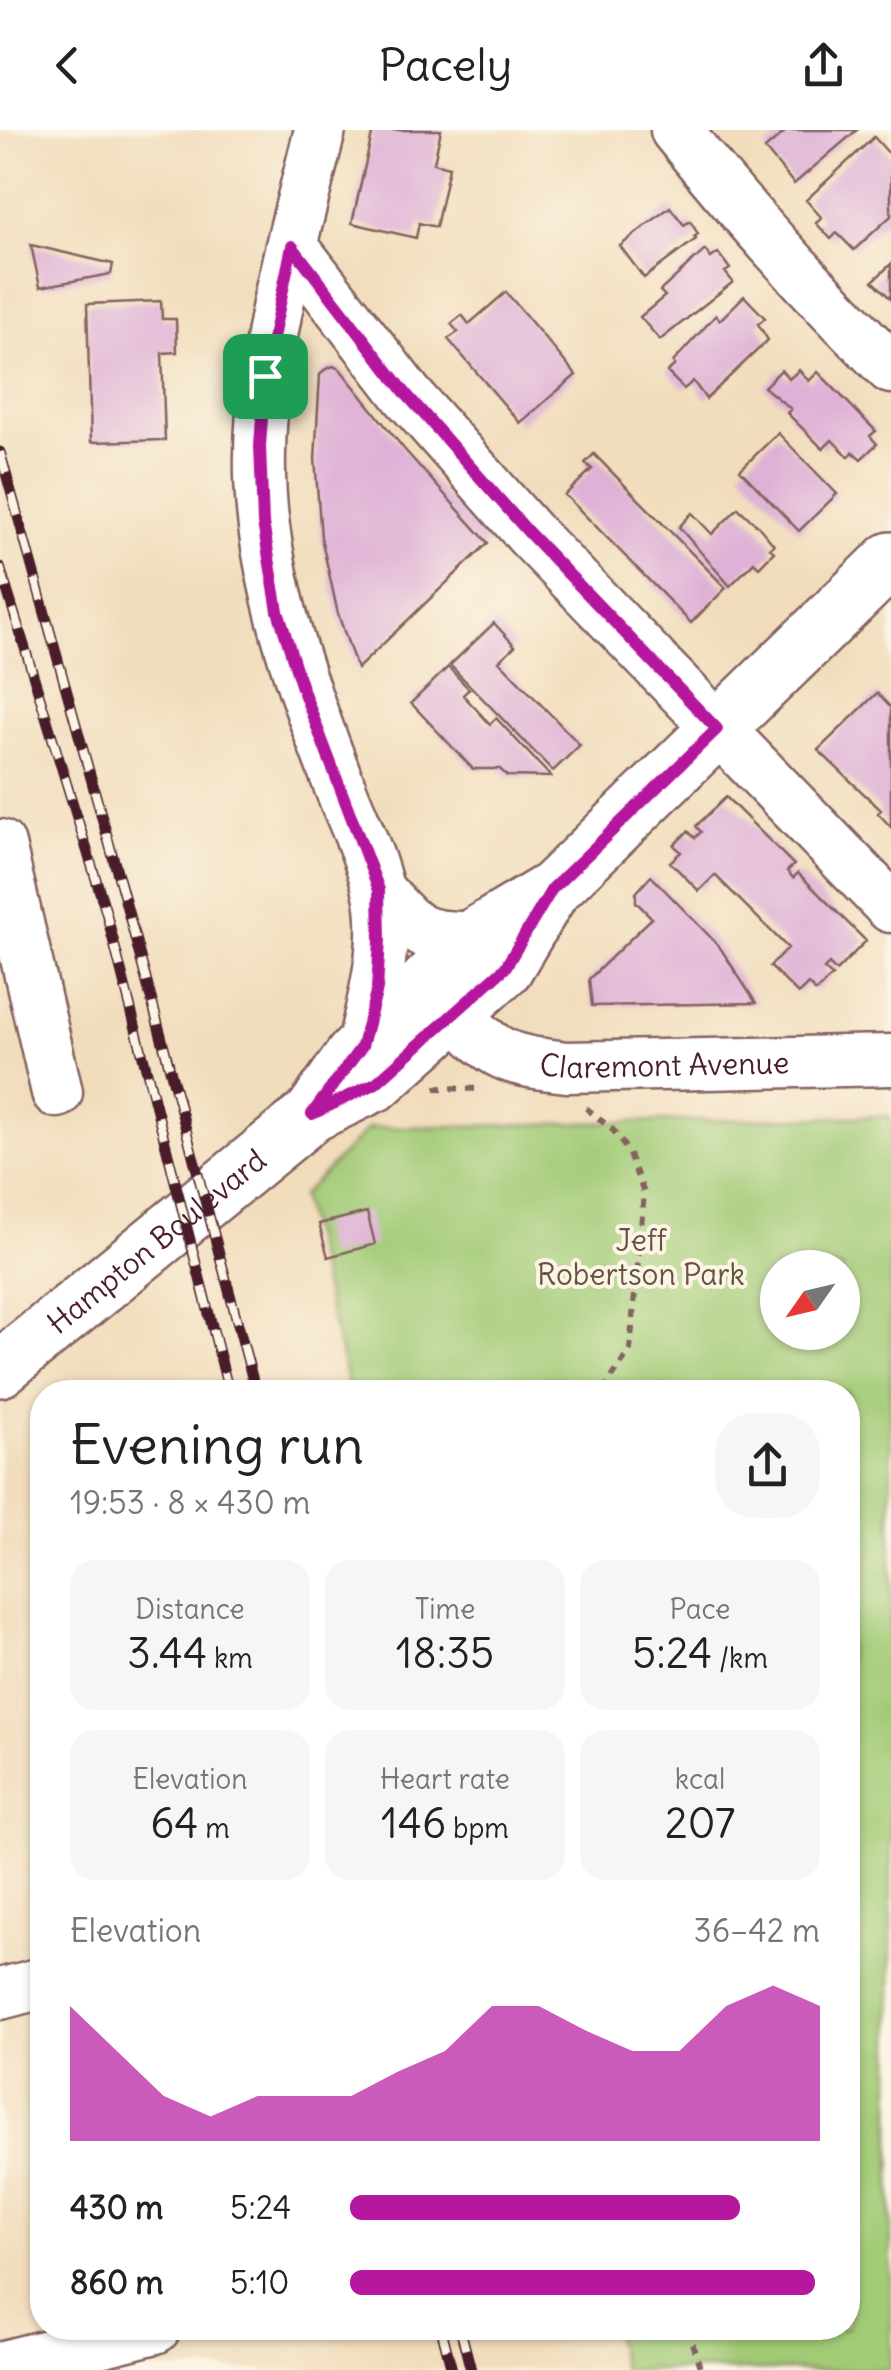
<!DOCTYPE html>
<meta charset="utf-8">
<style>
body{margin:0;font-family:Delius,sans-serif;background:#f6f6f6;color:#222;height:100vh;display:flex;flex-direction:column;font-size:38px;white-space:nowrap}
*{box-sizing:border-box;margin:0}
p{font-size:32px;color:#767676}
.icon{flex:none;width:55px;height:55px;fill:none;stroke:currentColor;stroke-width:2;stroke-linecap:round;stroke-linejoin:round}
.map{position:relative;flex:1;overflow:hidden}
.details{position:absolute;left:30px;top:1250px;width:830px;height:960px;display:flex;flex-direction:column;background:#fff;border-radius:40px;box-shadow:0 2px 8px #0004}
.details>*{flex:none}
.needle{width:65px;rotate:236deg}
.tools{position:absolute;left:760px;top:1120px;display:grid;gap:20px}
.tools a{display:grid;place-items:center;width:100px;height:100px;border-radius:50%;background:#fff;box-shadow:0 2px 8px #0004;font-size:50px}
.pin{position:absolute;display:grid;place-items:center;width:85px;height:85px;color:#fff;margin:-42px;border-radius:20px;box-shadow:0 5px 15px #0006}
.round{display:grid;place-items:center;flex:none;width:105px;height:105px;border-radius:40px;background:#f6f6f6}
.summary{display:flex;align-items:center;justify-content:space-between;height:170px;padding:0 40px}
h1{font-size:55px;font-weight:600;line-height:75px}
.metrics{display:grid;grid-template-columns:repeat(3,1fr);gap:15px;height:170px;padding:10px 40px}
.metrics div{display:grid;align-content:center;border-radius:25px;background:#f6f6f6;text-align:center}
.metrics b{font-size:42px;font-weight:600}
.metrics small{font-size:28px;font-weight:400}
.metrics p{font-size:28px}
.chart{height:280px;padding:20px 40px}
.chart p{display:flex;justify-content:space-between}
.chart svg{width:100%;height:180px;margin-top:10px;fill:#b5179e;opacity:.7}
ul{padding:0 40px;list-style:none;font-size:32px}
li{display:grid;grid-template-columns:160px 120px 1fr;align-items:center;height:75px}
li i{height:25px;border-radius:12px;background:#b5179e}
header{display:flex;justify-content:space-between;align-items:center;height:130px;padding:0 40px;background:#fff;font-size:45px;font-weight:600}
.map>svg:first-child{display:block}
.green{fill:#a2cb76;stroke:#767550;stroke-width:2.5;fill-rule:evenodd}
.building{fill:#deb1d6}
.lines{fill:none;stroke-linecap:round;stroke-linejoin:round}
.minor-casing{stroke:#84625e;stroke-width:55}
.major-casing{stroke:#84625e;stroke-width:60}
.path{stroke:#84625e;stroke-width:6;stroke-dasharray:8 8;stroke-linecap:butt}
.minor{stroke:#fff;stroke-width:50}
.major{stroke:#fff;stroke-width:55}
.rail-casing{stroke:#4a1f2b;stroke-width:11}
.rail{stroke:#fcf5e5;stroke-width:8;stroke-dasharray:22;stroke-linecap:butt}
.route-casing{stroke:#fff;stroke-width:20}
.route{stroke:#b5179e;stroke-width:12}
.labels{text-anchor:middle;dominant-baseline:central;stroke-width:8;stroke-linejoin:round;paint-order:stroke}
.street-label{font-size:30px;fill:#4a1f2b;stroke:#fcf5e5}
.park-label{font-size:30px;fill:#645342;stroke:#fcf5e5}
</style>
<header><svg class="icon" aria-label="back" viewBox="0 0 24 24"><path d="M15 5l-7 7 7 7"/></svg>Pacely<svg class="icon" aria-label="share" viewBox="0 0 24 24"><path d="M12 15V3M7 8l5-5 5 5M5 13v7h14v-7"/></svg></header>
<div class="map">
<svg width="891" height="2240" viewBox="0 0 891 2240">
<rect width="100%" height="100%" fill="#fcf5e5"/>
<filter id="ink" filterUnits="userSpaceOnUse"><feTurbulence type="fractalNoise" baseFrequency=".01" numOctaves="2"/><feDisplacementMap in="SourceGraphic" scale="20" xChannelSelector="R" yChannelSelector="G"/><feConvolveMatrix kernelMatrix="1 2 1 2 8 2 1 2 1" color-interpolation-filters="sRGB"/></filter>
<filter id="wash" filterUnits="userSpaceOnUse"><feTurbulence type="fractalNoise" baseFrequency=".0048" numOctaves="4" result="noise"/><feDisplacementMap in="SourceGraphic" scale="40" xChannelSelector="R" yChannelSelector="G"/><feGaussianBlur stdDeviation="2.25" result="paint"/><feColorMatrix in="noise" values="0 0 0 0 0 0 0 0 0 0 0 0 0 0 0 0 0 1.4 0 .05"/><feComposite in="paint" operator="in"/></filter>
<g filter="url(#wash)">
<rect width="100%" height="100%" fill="#f1ddbc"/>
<!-- green -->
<path class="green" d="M891,986v1254h-268l-11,-42h236v-936h-498l-49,-196 68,-68zM778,1138h64v64h-64z"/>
<g id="blocks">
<!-- building -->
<path class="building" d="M373,0h68l-7,33 15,4 -13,60 -17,-4 -3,15 -64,-15z
M787,0h70l-63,54 -29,-35z
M874,7l17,19v60l-37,34 -17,-17 -6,6 -15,-16 6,-5 -16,-18z
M670,77l14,18 6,-4 8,13 -4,3 2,2 -52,39 -24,-32z
M31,115l82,19 -2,10 -71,13z
M705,120l6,8 7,-5 12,16 -5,3 8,10 -73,58 -20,-23 25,-21 -5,-5z
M891,134v35l-18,-18z
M506,162l70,83 -56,48 -72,-84 10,-7 -7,-8 11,-9 7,9z
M744,166l21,22 -7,6 10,16 -62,59 -13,-18 -9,8 -17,-17 8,-7 -2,-3 43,-47 4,5z
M161,171l1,18h14l1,33 -15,1 3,87 -74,2 -4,-138z
M333,236l7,3 64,80 84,94 -131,126 -19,-55 -17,-77 -6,-78 5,-84 4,-5z
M781,240l8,9 10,-9 10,11 9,-9 58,59 -6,5 7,8 -16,15 -8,-7 -4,5 -17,-17 -9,9 -36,-36 4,-4 -27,-22z
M778,303l59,61 -38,37 -59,-61z
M594,324l132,134 -35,35 -126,-128 27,-26 -7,-6z
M738,378l20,18 16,19 -4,3 4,4 -15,15 -5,-5 -24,24 -51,-59 13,-14 20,21z
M494,493l21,23 -16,15 81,84 -27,26 -103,-106z
M448,537l21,22 -6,6 27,29 6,-6 55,59 -44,-1 -7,-7h-27l-62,-66z
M877,563l14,15v119l-13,-14 3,-3 -63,-60z
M726,667l68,68 -7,6 6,7 5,-5 68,68 -30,30 -7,-7 -5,5 8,7 -16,16 -8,-8 -10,10 -28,-28 18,-18 -73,-73 -16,16 -29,-29 11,-10 -7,-7 14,-14 7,7 6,-6 -5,-6z
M651,746l68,70 37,57 -164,3 -3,-27 63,-61 -16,-16v-9z
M367,1082l8,32 -47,13 -9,-33z"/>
</g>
</g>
<g filter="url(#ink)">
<use href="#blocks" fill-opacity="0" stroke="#84625e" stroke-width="2.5"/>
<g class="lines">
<!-- minor casing -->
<g class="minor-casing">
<g id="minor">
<path d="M320,0c-31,128 -74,264 -56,397 12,90 42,171 74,255 13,35 32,71 40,107 12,48 -4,111 -16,158"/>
<path d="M676,0c67,84 139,162 215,238"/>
<path d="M292,116l115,149 123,139 361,373"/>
<path d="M0,715l57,247"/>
<path d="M379,761c36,39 39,47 94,46"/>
<path id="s1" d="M457,883c39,46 52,47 110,54l324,-7"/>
<path d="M0,1864l42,-11"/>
<path d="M0,2237l155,-39"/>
</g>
</g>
<!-- major casing -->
<g class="major-casing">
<g id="major">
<path d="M312,984l41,-58 120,-119 80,-48 338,-329"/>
<path id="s2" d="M0,1239l312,-255 64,-31 129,-115 43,-72"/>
</g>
</g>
<!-- path -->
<path class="path" d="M435,958l47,1
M586,978l28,23 14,21 16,41 -14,157 -27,42
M687,2198l14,42"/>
<!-- minor -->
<use href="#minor" class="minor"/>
<!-- major -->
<use href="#major" class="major"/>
<!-- rail casing -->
<g class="rail-casing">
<path id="rail" d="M0,322l123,441 133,499
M0,437l106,345 123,480
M441,2198l11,42
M460,2198l11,42"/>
</g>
<!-- rail -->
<use href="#rail" class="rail"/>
</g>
</g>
<g class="lines" filter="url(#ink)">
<!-- route casing -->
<g class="route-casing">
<path id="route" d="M292,116l115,149 123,139 187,195 -165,160 -47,79 -129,115 -64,31 50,-68 15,-57 3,-49 -1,-50 -78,-205 -23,-74 -15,-88 -3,-77 5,-70z"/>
</g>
<!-- route -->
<use href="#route" class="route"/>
</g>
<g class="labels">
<!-- street labels -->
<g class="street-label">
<text stroke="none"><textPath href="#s1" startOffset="225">Claremont Avenue</textPath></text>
<text stroke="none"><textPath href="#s2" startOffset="202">Hampton Boulevard</textPath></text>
</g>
<!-- park labels -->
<g class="park-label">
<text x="641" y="1110">Jeff<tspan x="641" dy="34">Robertson Park</tspan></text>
</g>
</g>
</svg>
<div class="tools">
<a><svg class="needle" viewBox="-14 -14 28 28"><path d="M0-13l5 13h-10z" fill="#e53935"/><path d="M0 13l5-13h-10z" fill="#767676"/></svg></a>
</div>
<div class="pin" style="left:265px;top:246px;background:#1e9e55"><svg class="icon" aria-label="arrive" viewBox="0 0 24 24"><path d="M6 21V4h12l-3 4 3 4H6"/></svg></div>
<section class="details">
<div class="summary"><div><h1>Evening run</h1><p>19:53 · 8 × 430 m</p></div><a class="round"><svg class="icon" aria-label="share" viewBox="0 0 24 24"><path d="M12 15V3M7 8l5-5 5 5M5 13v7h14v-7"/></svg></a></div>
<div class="metrics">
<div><p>Distance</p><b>3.44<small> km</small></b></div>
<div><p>Time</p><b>18:35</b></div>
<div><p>Pace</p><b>5:24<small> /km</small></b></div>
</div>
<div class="metrics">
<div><p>Elevation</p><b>64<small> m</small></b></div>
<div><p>Heart rate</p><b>146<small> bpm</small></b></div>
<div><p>kcal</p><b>207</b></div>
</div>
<div class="chart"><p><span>Elevation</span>36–42 m</p>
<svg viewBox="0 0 160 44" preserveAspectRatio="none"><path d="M0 44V11L10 22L20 33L30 38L40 33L50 33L60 33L70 27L80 22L90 11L100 11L110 17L120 22L130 22L140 11L150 6L160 11V44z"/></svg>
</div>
<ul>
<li><b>430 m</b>5:24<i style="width:83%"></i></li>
<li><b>860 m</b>5:10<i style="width:99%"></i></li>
</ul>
</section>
</div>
